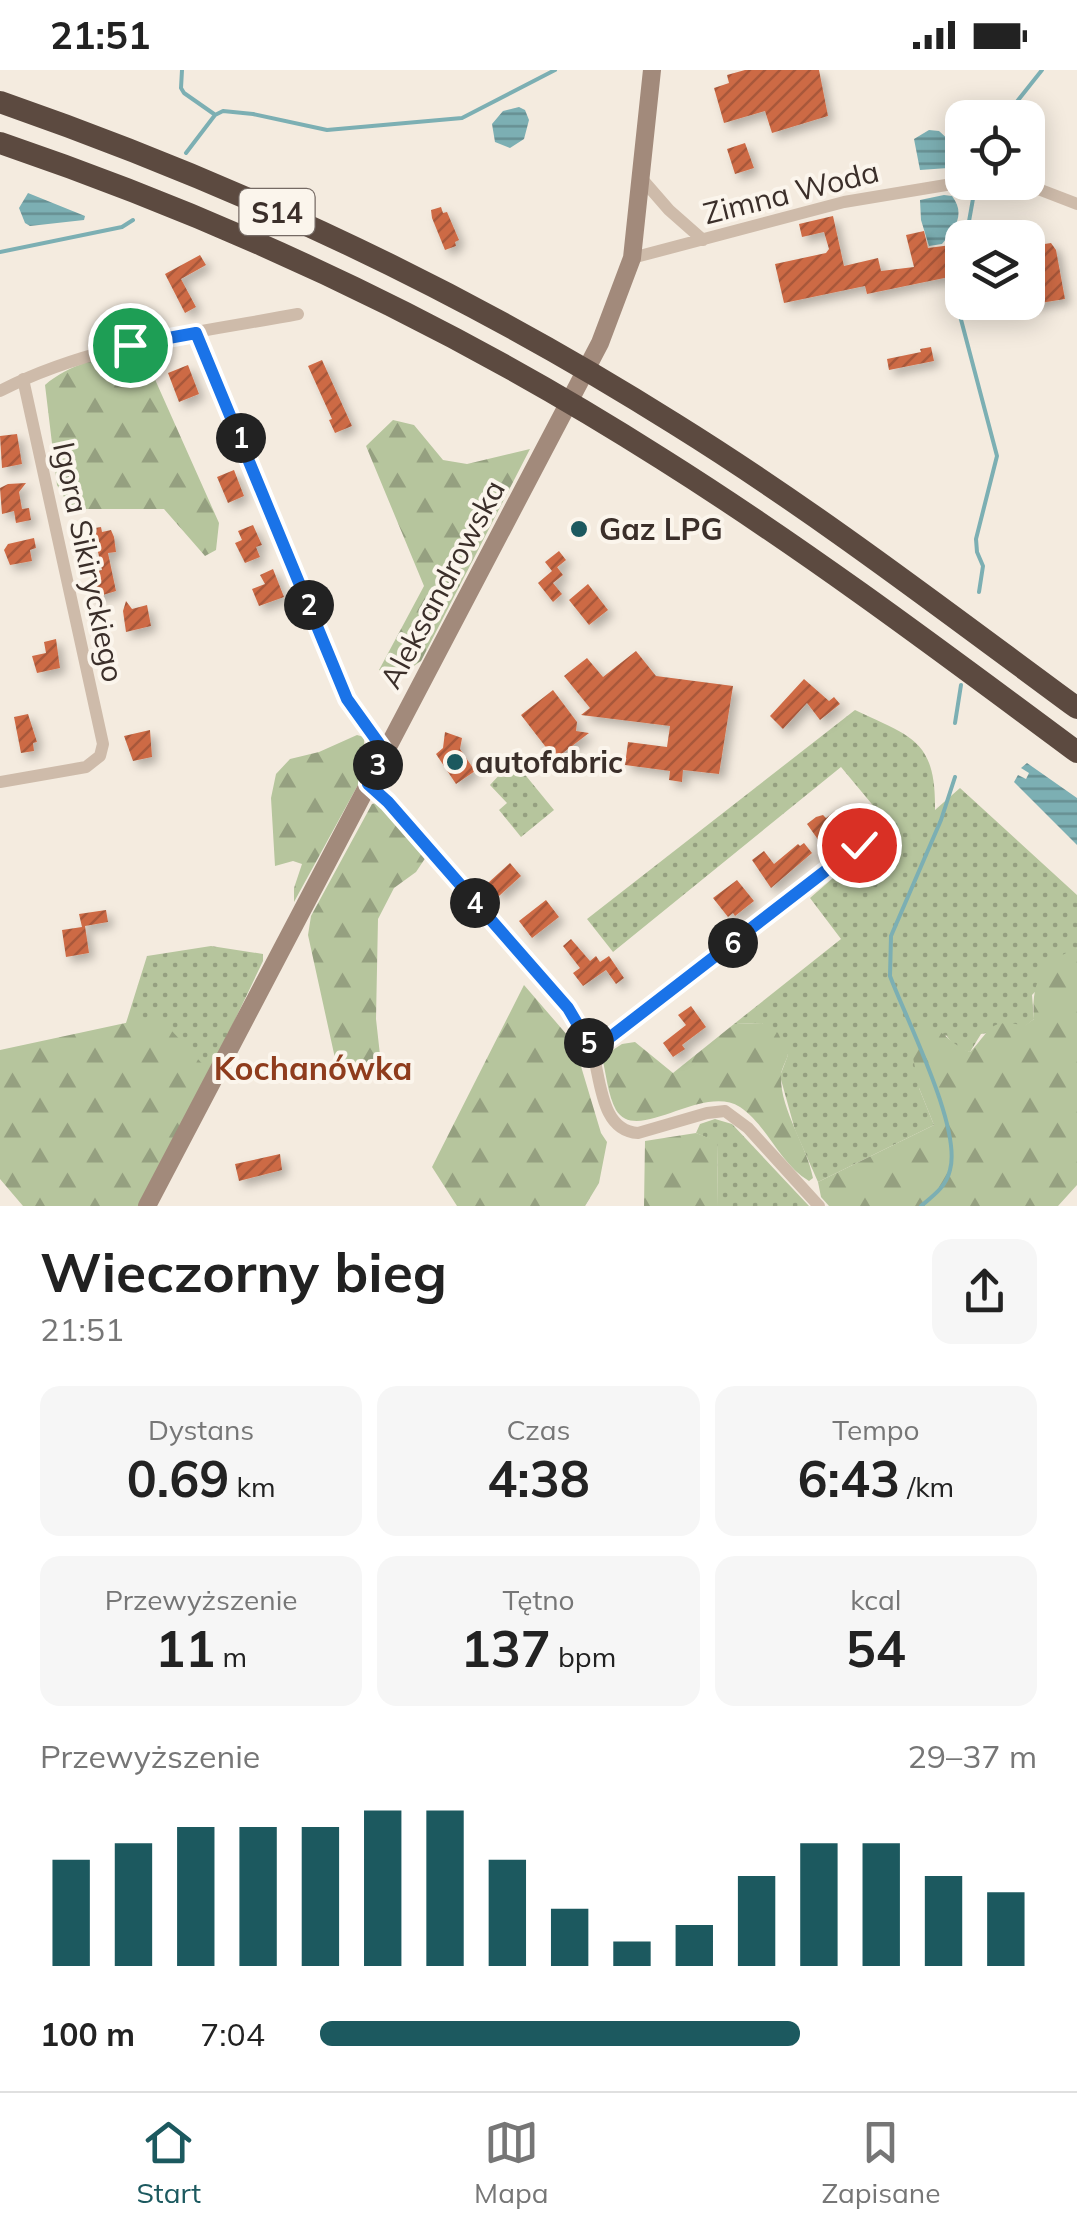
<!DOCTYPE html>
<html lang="pl">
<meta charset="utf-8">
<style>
body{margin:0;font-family:Mulish,sans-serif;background:#f6f6f6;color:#222;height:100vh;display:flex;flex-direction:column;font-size:38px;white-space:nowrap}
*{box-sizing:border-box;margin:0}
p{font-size:32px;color:#767676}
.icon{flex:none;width:55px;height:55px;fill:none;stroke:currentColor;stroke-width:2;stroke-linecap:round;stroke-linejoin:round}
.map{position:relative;height:1136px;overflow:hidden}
.side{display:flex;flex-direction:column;background:#fff;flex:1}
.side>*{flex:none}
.controls{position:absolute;left:945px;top:30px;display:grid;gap:20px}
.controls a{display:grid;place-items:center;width:100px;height:100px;border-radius:20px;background:#fff;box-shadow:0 5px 25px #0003;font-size:50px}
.pin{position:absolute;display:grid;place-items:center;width:85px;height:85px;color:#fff;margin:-42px;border:5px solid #fff;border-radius:50%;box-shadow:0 2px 10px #0007}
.km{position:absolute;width:50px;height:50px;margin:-25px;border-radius:50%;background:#222;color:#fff;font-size:28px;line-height:50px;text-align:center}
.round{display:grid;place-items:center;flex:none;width:105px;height:105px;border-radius:20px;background:#f6f6f6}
.summary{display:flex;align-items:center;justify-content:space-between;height:170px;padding:0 40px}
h1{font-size:55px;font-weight:700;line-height:75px}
.metrics{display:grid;grid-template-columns:repeat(3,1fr);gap:15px;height:170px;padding:10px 40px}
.metrics div{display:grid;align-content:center;border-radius:20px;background:#f6f6f6;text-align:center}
.metrics b{font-size:50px;font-weight:700}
.metrics small{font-size:28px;font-weight:400}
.metrics p{font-size:28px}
.chart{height:280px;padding:20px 40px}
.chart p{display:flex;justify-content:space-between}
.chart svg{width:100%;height:180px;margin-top:10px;stroke:#1c595f;stroke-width:6}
ul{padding:0 40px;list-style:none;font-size:32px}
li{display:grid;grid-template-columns:160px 120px 1fr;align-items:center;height:75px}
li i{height:25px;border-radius:12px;background:#1c595f}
.status{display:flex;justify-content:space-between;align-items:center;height:70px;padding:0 50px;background:#fff;direction:ltr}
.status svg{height:28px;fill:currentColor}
.menu{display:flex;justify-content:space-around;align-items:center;height:140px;border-top:2px solid #e0e0e0;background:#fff;font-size:28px;color:#767676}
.menu a{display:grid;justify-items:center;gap:5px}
.menu .selected{color:#1c595f}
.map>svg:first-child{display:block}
.grass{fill:url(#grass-dots)}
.forest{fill:url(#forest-firs)}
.water{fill:url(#water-rules)}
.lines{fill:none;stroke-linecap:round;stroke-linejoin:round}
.stream{stroke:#7cafb3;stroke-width:4}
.building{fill:url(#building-hatch);filter:url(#shadow)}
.street{stroke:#cebbaa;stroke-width:12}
.secondary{stroke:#a28a7b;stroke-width:18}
.highway{stroke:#5c4a40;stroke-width:22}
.route-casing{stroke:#fff;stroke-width:20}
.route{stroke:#1a73e8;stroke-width:12}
.poi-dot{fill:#1c595f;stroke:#fbf5ec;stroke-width:4}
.labels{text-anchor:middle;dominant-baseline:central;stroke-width:8;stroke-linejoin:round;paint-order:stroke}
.shield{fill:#fbf5ec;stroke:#756a64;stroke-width:2.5}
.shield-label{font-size:28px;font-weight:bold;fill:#3b2f2a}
.street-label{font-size:30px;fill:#3b2f2a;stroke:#fbf5ec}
.poi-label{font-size:30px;font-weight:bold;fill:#3b2f2a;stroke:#fbf5ec;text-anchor:start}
.neighbourhood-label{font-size:32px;font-weight:bold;fill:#8f3c1d;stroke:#fbf5ec}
</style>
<div class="status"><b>21:51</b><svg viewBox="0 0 49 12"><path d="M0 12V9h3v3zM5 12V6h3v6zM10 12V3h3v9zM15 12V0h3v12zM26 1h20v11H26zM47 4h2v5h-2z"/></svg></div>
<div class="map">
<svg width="1077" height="1136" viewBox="0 0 1077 1136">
<defs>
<pattern id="grass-dots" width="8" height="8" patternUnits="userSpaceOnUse" patternTransform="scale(2.5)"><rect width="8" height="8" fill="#b6c59d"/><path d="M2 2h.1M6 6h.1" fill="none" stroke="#95a080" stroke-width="1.8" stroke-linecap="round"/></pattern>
<pattern id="forest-firs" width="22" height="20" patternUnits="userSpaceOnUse" patternTransform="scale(2.5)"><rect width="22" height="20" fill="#b6c59d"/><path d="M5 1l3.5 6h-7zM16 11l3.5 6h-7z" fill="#95a080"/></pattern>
<pattern id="water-rules" width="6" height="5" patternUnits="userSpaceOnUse" patternTransform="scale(2.5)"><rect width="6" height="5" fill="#7cafb3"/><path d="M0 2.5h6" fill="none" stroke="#678f92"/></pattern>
<pattern id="building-hatch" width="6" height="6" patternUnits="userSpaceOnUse" patternTransform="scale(2.5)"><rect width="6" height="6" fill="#cd6a45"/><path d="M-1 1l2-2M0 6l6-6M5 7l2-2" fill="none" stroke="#a8583a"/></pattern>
<filter id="shadow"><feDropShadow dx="5.5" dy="5.5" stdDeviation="5" flood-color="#0004"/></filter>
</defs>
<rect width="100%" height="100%" fill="#f4ebdf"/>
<!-- grass -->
<path class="grass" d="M855,640c57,27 81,30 80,100l25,-22 117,107v53l-45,47 2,24 -10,8 -43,7 -11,18 -14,-4 -10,-13 -27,53 15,37 -116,57 -23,-52 -15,-54 8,-21 -26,-32 -28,1 107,-85 -31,-41 61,-53 10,-30 -40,-48 -228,185 -26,-33z
M513,690l41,50 -33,27 -22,-27 8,-7 -17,-18z
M211,876l52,8v7l-53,111 -84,-49 21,-67z
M715,1049l17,5 77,82h-91l-1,-64 -21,-9 4,-9z"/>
<!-- forest -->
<path class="forest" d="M134,281l11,6 74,166 -3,27 -11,6 -41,-47h-93l-14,-24 -12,-100c23,-20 59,-30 89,-34z
M393,350l21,5 29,35 24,4 63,-15 -109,212 -23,16 -19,-7 45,-84 -58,-140z
M357,665l7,2 1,35 -71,130v-14l8,-24 -9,-3 -18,5 -4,-68 5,-24 14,-15 29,-7z
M376,733l9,2 43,49 -12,18 -22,16 -16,31 -2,100 5,45 -41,17 -32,-146 3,-19 61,-112z
M1077,878v237l-19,21h-229l-8,-9 -3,-15 116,-57 -15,-37 -10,-51 25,-9c14,8 21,19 36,24 20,-20 19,-36 54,-26l10,-7c-3,-38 8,-57 43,-71z
M524,915l50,58 27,90 6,9 -8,41 -14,23h-128l-25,-39z
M158,946l52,56 -70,134h-117l-23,-27v-129z
M762,953l16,10 10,22c-2,7 -8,16 -7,23 0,33 26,68 32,100l-4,3c-30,-18 -41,-55 -69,-74 -38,-24 -103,38 -124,3 -8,-14 -10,-37 -14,-53l20,-13 13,-2 38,31 61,-49z
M696,1063l21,8 1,65h-74l1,-65z"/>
<!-- water -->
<path class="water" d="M519,37l6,3 4,10 -5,19 -14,9 -15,-6 -3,-18 11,-13z
M929,60l10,1 23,21v15l-42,3 -6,-31z
M28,123l57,23 -1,4 -54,6 -5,-3 -6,-15z
M944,125l8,1c14,18 3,33 -10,48l-13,2 -8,-26 -1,-20z
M1027,693l50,35v47l-63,-63 4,-7 8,4 3,-6 -8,-5z"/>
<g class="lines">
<!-- stream -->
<path class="stream" d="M182,0l-1,18 3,5 30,21
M1004,48l38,-48
M186,83l29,-38 8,-4 30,3 74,16 135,-12 93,-48
M966,168l10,-56
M0,182l122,-25 11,-7
M962,187l-3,55 38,144 -21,83 1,13 6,14 -4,26
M955,653l6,-38
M921,1136c12,-10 25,-19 29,-36 12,-42 -44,-151 -60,-194l1,-40 50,-116 14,-43"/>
</g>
<!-- building -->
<path class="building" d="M745,0h74l9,46 -56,17 -7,-22 -41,12 -10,-35 15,-5 -2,-8z
M745,73l9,25 -19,6 -8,-25z
M441,137l2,6 4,-1 12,28 -4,2 1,4 -11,4 -13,-32 -1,-8z
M833,146l11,50 34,-8 3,13 33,-4 -8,-32 18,-4 4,17 31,-4 -5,32 -87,18 -2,-8 -81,17 -9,-39 51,-11 3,-4 -5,-17 -22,5 -3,-13z
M1051,173l5,7 9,49 -37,6v-18l7,-2 -1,-11 8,-1 -4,-28z
M200,185l6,10 -25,14 15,28 -11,6 -20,-39z
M931,277l3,14 -45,9 -2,-11 34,-7 -1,-3z
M322,290l30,66 -17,7 -6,-13 3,-1 -24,-53z
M188,295l11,29 -20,8 -11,-29z
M17,364l5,30 -20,4 -2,-32z
M234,400l10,26 -16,7 -11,-26z
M26,413l-7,9 3,17 7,-1 2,12 -15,3 -2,-12 -12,3 -2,-26 8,-4z
M253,455l9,20 -6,2 4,10 -15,6 -10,-20 7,-3 -4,-9z
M101,457l1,5 9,-2 3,7 2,15 -8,1 8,38 -23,7 -4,-17 5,-1 -2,-8 10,-2 -6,-27 -4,1 -3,-15z
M34,468l2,10 -6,2 2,11 -22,4 -6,-15 4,-6z
M559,481l7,9 -11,9 2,-2 6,8 -10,8 9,11 -9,8 -15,-19 14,-12 -7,-9z
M273,499l11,28 -25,9 -7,-17 13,-5 -5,-9z
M588,514l20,26 -19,15 -20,-25z
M126,531l6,8 15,-4 4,21 -25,6 -3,-21z
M56,569l4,29 -23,5 -5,-17 14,-3 -2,-11z
M636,581l20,25 77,10 -14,88 -36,-4 -1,12 -13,-2 1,-9 -45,-6 3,-23 39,5 3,-21 -89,-11 9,-7 -26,-32 23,-18 16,19z
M804,609l25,22 5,-4 6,7 -20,16 -13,-17 -24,26 -13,-13z
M553,620l24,32 -1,9 13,2 -34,26 -34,-44z
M28,644l9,28 -4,1 1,8 -13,2 -7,-36z
M150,660l2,27 -19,4 -9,-25z
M445,662l17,6 -2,11 15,22 -19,13 -20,-30 7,-6z
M835,741l10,12 -26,18 -12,-17 9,-7 7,-2 3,3z
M804,773l8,10 -41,35 -19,-28 12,-9 10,13 24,-20 2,2z
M510,793l11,13 -22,20 -11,-13z
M737,810l17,21 -19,15 -2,-3 -5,4 -15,-19z
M546,830l13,17 -27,21 -13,-17z
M106,840l2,12 -23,4 4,27 -23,4 -4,-27 20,-3 -3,-13z
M571,869l19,22 6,-5 4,6 9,-6 15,22 -8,6 -10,-14 -23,16 -10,-13 7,-5 -17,-22z
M691,936l15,21 -24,18 3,4 -12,8 -10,-14 23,-18 -8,-10z
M280,1084l2,16 -43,11 -4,-17z"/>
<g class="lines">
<!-- street -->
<path class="street" d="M642,109l27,31 34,30
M1020,112l57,22
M632,188l212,-56 120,-20
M196,263l151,366 38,53
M0,321c92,-48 198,-58 298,-77
M0,712l86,-15 14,-11 3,-12 -80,-365
M368,714l21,17 178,207c9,14 20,27 25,42 9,28 8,81 46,83l69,-20 18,-2 23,17 71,78
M591,977l12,-5 256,-197"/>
<!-- secondary -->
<path class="secondary" d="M147,1136l453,-863 32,-85 20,-188"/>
<!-- highway -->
<path class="highway" d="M0,32c236,82 464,189 675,322 140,87 270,187 402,284
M0,73c232,79 455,184 662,316 143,90 279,192 415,293"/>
</g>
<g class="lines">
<!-- route casing -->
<g class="route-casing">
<path id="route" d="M130,275l66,-12 151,366 38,53 -17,32 20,18 180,206 23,39 13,-5 255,-197"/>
</g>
<!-- route -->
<use href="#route" class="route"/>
</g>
<!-- markers -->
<g class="poi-dot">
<circle cx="579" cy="459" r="10"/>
<circle cx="455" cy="692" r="10"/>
</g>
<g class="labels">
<!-- shield labels -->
<rect class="shield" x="239.5" y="119" width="75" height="46" rx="8"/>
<g class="shield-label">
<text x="277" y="142">S14</text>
</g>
<!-- street labels -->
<g class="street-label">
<text transform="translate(791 122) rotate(-14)">Zimna Woda</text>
<text transform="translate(89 492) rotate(78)">Igora Sikiryckiego</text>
<text transform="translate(442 514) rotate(-62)">Aleksandrowska</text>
</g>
<!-- poi labels -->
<g class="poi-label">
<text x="599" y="459">Gaz LPG</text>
<text x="475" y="692">autofabric</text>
</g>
<!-- neighbourhood labels -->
<g class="neighbourhood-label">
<text x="313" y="998">Kochanówka</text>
</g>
</g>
</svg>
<div class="controls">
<a><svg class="icon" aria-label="locate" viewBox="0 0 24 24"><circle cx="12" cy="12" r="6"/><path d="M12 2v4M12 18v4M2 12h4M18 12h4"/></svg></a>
<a><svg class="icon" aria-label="layers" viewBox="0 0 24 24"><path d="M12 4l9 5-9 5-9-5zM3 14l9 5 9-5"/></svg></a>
</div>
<div class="pin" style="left:130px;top:275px;background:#1e9e55"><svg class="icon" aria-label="arrive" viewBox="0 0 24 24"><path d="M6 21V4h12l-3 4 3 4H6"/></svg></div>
<div class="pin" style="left:859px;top:775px;background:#d93025"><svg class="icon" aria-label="check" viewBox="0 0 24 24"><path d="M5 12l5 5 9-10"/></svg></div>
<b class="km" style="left:241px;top:368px">1</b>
<b class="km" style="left:309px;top:535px">2</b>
<b class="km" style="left:378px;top:695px">3</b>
<b class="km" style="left:475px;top:833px">4</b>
<b class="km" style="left:589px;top:973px">5</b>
<b class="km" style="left:733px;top:873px">6</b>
</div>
<section class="side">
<div class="summary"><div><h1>Wieczorny bieg</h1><p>21:51</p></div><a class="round"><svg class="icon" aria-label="share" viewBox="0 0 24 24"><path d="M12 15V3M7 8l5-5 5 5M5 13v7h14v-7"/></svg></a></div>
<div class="metrics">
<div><p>Dystans</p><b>0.69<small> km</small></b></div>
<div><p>Czas</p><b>4:38</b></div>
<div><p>Tempo</p><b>6:43<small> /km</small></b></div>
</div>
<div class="metrics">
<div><p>Przewyższenie</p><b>11<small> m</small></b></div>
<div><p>Tętno</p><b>137<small> bpm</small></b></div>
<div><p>kcal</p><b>54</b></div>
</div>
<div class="chart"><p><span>Przewyższenie</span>29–37 m</p>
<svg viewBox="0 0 160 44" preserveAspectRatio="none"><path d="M5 44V18M15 44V14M25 44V10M35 44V10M45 44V10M55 44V6M65 44V6M75 44V18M85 44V30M95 44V38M105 44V34M115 44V22M125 44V14M135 44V14M145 44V22M155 44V26"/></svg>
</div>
<ul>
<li><b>100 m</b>7:04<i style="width:67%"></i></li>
</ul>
</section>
<nav class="menu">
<a class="selected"><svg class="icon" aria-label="home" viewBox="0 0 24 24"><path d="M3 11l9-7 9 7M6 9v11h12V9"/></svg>Start</a>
<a><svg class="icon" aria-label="map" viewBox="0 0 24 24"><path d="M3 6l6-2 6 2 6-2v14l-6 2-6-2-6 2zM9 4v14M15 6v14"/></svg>Mapa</a>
<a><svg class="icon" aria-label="saved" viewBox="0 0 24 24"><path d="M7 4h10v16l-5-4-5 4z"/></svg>Zapisane</a>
</nav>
